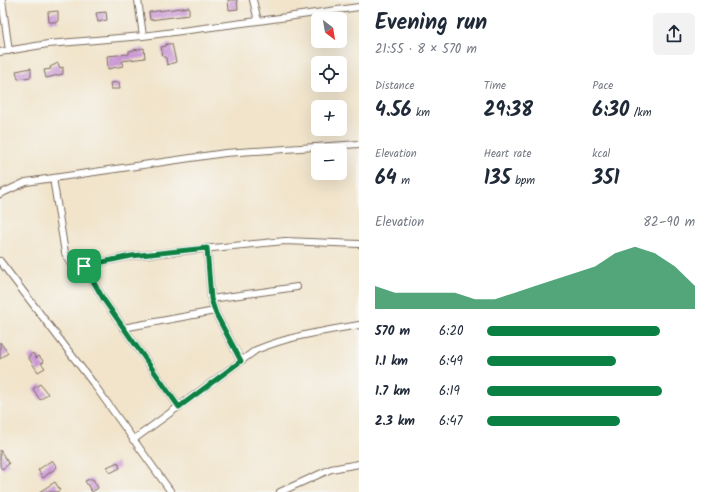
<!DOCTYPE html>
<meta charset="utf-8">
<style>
body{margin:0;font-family:Kalam,sans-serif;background:#f2f2f3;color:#1f2937;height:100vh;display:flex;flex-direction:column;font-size:15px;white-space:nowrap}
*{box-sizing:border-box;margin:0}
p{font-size:13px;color:#747a83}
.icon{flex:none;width:22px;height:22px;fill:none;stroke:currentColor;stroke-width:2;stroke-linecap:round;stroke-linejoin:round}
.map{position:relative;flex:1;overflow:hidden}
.side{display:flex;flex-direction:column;background:#fff;width:352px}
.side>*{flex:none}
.needle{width:26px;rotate:149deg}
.controls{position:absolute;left:311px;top:12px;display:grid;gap:8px}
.controls a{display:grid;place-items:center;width:36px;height:36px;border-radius:6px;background:#fff;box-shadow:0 4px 16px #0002;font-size:20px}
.pin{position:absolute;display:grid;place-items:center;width:34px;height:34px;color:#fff;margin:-17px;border-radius:8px;box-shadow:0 2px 6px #0006}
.round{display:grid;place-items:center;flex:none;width:42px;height:42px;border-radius:6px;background:#f2f2f3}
.overview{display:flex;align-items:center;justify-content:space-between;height:68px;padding:0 16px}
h1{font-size:22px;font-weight:700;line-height:30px}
.figures{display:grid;grid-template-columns:repeat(3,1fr);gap:6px;height:68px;padding:4px 16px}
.figures div{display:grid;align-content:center}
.figures b{font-size:20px;font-weight:700}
.figures small{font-size:11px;font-weight:400}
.figures p{font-size:11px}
.chart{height:112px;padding:8px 16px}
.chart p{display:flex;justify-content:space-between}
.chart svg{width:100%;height:72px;margin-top:4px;fill:#0b8043;opacity:.7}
ul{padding:0 16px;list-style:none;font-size:13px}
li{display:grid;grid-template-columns:64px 48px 1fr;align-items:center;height:30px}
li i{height:10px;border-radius:5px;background:#0b8043}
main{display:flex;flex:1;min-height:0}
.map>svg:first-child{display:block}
.building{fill:url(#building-hatch)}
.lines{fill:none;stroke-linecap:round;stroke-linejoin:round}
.street-casing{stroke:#7b6b5b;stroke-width:8}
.street{stroke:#fff;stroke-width:6}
.route-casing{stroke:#fff;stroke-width:8}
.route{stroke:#0b8043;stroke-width:5}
</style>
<main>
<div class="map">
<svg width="359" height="492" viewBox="0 0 359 492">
<defs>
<pattern id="building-hatch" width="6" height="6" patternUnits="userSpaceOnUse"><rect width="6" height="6" fill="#d19fdc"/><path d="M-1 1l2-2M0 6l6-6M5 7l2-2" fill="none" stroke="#ab82b2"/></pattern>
</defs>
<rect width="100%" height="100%" fill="#f6f6f2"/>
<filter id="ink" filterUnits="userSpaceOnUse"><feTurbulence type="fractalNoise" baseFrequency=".025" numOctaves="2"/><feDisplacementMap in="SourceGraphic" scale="8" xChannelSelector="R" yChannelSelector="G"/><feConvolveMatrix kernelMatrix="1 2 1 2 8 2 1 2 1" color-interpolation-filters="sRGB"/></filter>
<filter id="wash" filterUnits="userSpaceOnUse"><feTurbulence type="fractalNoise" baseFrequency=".012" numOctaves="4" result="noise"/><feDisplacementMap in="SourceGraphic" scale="16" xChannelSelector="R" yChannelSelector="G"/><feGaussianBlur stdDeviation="0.9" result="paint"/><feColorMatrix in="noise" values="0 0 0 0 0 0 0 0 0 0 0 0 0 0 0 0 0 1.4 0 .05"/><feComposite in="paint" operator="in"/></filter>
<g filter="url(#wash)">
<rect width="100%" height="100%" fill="#f1e4cb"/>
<g id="blocks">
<!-- building -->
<path class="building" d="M228,0h9l1,9 -9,1z
M189,7v8l-39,5 -1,-8z
M58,11v11h-9l-1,-10z
M106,12l1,8 -9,2 -2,-9z
M166,44h6l4,18 -9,3 -1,-8h-3l-2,-10 5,-1z
M144,48l1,10 -23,3 1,5 -15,3 -1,-13 22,-2v-3z
M58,63l2,5 3,-1v7l-17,4 -2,-8 7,-1 -1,-2z
M31,68v9l-13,2 -2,-8z
M119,82l1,7h-9l-1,-6z
M0,342l8,11 -8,6z
M33,353l3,5 3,-2 5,6 -3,1 4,5 -7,4 -10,-15z
M40,384l8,10 -8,6 -7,-11z
M0,450l9,14 -7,5 -2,-3z
M52,460l5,7 -14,11 -5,-8z
M118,462l2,6 -10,5 -3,-6z
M90,479h3l5,9 -6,4 -7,-11z
M55,482l5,8 -3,2h-18z"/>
</g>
</g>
<g filter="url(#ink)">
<use href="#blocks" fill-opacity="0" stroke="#7b6b5b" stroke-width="1"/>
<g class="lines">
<!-- street casing -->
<g class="street-casing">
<path id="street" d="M2,0l7,51
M138,0l5,36
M253,0l5,21
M0,52l48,-8 95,-8 115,-15 101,-14
M53,178l12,75c3,7 6,12 14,14l52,-11 154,-15 74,3
M0,194l26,-12 199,-29 134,-9
M207,248l4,51 5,15 25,47
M0,261l93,122 78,109
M84,266l20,34 75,107
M211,299l86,-12
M123,328l92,-17
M133,440l123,-90c33,-14 68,-19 103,-25
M280,492l51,-23 28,-5"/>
</g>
<!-- street -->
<use href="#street" class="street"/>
</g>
</g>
<g class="lines" filter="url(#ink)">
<!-- route casing -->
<g class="route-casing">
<path id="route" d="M207,248l4,51 5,15 25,47 -62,46 -75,-107 -20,-34 47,-10z"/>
</g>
<!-- route -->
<use href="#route" class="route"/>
</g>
</svg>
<div class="controls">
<a><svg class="needle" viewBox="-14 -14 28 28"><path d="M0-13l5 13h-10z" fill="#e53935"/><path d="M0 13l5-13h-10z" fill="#747a83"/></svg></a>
<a><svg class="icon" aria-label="locate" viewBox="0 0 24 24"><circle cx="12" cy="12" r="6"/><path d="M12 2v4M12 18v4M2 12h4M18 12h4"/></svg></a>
<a>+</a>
<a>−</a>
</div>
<div class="pin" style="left:84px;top:266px;background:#1e9e55"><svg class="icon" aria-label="arrive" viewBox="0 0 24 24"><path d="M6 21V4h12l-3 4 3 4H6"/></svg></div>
</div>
<section class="side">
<div class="overview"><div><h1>Evening run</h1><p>21:55 · 8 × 570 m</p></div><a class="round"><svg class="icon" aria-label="share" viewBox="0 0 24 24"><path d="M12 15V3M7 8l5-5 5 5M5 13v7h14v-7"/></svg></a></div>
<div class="figures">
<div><p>Distance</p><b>4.56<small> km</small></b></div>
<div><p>Time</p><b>29:38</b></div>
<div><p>Pace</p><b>6:30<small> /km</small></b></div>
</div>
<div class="figures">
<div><p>Elevation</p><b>64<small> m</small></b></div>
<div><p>Heart rate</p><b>135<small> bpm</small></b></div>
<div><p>kcal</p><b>351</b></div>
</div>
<div class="chart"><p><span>Elevation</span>82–90 m</p>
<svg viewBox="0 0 160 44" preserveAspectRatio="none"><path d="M0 44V30L10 34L20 34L30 34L40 34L50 38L60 38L70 34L80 30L90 26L100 22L110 18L120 10L130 6L140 10L150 18L160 30V44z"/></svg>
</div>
<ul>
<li><b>570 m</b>6:20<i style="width:83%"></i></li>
<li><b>1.1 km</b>6:49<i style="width:62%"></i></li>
<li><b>1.7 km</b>6:19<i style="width:84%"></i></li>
<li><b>2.3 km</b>6:47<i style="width:64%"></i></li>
</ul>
</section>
</main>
